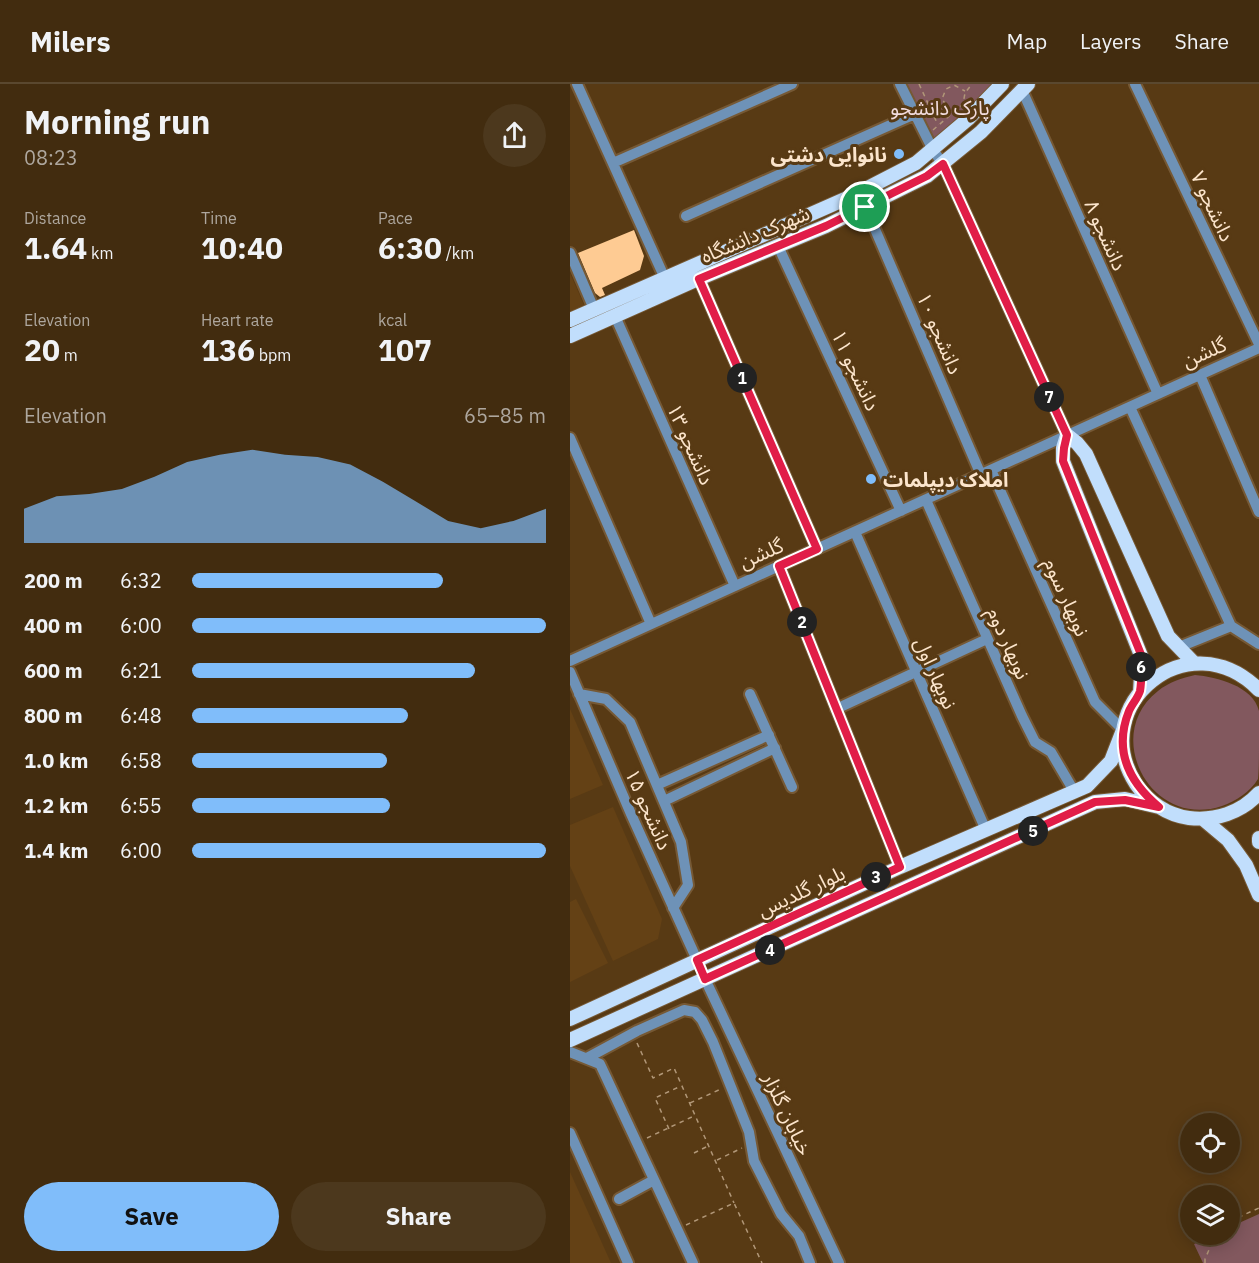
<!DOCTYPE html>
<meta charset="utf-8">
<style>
body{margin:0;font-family:"IBM Plex Sans","Noto Sans Arabic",sans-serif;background:#4c381d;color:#f1f3f6;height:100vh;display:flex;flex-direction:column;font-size:22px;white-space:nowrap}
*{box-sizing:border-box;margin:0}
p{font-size:20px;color:#aea79e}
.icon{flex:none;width:33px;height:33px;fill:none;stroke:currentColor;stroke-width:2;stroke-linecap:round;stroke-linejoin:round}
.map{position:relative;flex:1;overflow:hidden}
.details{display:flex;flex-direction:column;background:#422c0f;width:570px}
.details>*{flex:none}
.tools{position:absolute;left:610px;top:1029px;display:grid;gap:12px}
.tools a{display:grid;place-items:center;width:60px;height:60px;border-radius:50%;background:#422c0f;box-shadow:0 3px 15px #0003,0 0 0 2px #5a482f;font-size:30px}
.pin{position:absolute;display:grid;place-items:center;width:51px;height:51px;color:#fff;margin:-26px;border:3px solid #fff;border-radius:50%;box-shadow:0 2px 6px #0007}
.km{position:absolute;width:30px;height:30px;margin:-15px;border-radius:50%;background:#222;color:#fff;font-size:16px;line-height:30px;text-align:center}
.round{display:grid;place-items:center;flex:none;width:63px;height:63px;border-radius:32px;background:#4c381d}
.summary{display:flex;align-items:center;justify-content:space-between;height:102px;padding:0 24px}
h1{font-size:33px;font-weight:700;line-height:45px}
.figures{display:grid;grid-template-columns:repeat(3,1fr);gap:9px;height:102px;padding:6px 24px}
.figures div{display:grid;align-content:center}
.figures b{font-size:30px;font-weight:700}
.figures small{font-size:16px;font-weight:400}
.figures p{font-size:16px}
.chart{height:168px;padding:12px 24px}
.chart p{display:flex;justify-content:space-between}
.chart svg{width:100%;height:108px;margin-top:6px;fill:#80bdfa;opacity:.7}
.primary-button{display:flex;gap:12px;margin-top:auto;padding:12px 24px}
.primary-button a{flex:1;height:69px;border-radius:36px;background:#80bdfa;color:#111;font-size:24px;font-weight:700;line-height:69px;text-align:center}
.primary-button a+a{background:#4c381d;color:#f1f3f6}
ul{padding:0 24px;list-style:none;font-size:20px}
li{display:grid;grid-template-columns:96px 72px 1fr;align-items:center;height:45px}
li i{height:15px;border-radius:8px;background:#80bdfa}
header{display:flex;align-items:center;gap:36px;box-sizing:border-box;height:84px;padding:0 30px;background:#422c0f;border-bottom:2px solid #5a482f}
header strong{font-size:28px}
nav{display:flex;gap:33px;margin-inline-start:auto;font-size:21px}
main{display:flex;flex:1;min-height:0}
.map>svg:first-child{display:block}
.built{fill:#644115}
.green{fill:#82585e}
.building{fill:#fecb93}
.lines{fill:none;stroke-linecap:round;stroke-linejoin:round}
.minor-casing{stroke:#765935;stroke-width:14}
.major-casing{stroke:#765935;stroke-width:16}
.path{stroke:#b19778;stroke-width:1.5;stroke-dasharray:4.5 4.5;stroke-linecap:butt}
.minor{stroke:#6e92b7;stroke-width:10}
.major{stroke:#c1defc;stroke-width:14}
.route-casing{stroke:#fff;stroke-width:12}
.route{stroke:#e11d48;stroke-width:8}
.poi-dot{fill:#80bdfa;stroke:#583a14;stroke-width:2}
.labels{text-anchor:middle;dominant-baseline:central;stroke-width:6;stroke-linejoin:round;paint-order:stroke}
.park-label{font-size:20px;fill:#f2dcde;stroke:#583a14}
.poi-label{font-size:20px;font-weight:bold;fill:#fce5cc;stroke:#583a14;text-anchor:end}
.street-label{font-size:20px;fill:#fce5cc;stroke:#583a14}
</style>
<header>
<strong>Milers</strong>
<nav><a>Map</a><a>Layers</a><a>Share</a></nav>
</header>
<main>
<section class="details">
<div class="summary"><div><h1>Morning run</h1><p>08:23</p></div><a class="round"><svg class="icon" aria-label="share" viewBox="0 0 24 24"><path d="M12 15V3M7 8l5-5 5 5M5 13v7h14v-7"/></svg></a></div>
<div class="figures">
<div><p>Distance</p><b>1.64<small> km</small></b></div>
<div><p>Time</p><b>10:40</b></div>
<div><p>Pace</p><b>6:30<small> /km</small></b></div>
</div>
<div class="figures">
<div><p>Elevation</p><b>20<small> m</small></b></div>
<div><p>Heart rate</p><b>136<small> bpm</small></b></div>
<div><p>kcal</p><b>107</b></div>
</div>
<div class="chart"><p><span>Elevation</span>65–85 m</p>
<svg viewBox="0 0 160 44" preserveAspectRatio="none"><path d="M0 44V30L10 25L20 24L30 22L40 17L50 11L60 8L70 6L80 8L90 9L100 12L110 19L120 27L130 35L140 38L150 35L160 30V44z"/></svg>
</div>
<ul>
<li><b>200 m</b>6:32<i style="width:71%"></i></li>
<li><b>400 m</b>6:00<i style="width:100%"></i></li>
<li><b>600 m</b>6:21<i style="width:80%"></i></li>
<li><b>800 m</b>6:48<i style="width:61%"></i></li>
<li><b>1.0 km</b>6:58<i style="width:55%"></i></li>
<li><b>1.2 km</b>6:55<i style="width:56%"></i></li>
<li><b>1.4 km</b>6:00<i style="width:100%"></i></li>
</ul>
<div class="primary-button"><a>Save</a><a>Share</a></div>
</section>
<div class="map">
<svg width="689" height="1179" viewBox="0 0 689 1179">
<rect width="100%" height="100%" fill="#583a14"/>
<!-- built -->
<path class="built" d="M0,189l14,32 -14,7z
M0,625l33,76 -33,14z
M43,723l49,112 -4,20 -45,22 -43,-95v-41z
M6,815l32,64 -38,19v-80z
M0,1088l41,91h-41z"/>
<!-- green -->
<path class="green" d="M333,0h91l-58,63z
M625,591c22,2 58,11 64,36 0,11 0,25 0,36 0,9 0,24 -1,32 -8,13 -22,22 -36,27 -71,24 -121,-71 -64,-115 11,-9 24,-13 37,-16z
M689,1130v49h-56l-9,-19 21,-9 15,-1v-7z"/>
<!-- building -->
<path class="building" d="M64,146l10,26 -4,14 -38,18 3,7 -5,2 -5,-4 -17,-40z"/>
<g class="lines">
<!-- minor casing -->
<g class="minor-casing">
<path id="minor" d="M7,0l90,199
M330,0l33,66 10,14 124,271
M565,0l124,260
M452,6l136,304
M43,79l179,-79
M295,122l116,269
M116,132l229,-102
M208,162l123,265
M0,169l24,56
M129,195l118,270
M45,232l120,270
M630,291l59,137
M560,323l101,219
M0,354l81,186
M421,386l104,232 28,28
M356,416l96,216 13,26 16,10 23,39
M285,448l130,296
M209,482l121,301
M609,563l52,-21 28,18
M0,577l689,-313
M0,588l61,142 66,146
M9,610l27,5 24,23 51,120 7,43 -15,23
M180,610l42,93
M266,625l151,-70
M87,701l112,-50
M94,717l111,-53
M135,895l134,284
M0,968l30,12 93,199
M17,974l50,-27 47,-21 11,2 7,8 11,22 36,90 5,29 27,53 18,22 11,27
M0,1049l58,130
M49,1115l35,-19"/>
</g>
<!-- major casing -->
<g class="major-casing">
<path id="major" d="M0,236l282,-124 64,-33 52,-44 34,-35
M0,252l121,-54 135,-56 101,-50 54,-44 47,-48
M689,606c-70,-71 -174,15 -123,94 12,18 31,31 53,34 26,3 52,-5 70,-25
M570,608l2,-34 -79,-197v-13l4,-13 10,8 9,11 82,182 26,27
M633,735l25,21 18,25 13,30
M689,754v4
M0,935l330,-152 187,-81 24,-25 12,-31
M0,956l525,-238 30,-3 34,8"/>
</g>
<!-- path -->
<path class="path" d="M349,0l19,41
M381,28l-9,-13 4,-10 8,-4 11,6
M363,46l30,-26 2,-11 7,-9
M67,959l16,35 21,-10 60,135
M120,1019l31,-14
M99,1045l-14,-31 26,-12
M77,1054l47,-22
M124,1069l14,-7
M147,1076l25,-12
M660,1137l29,-13
M116,1141l48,-22 28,60
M635,1179v-4l11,-25"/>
<!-- minor -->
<use href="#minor" class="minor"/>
<!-- major -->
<use href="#major" class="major"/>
</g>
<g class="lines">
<!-- route casing -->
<g class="route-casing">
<path id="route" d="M373,80l124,271 -3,13 -1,13 79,196c-1,11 0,23 -2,34 -2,7 -8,13 -11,20 -16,40 0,71 30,96l-34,-7 -30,2 -390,177 -8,-19 203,-93 -121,-301 38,-17 -118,-270 127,-53 101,-50z"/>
</g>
<!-- route -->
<use href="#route" class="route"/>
</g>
<!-- markers -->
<g class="poi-dot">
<circle cx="329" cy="70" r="6"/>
<circle cx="301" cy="395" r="6"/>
</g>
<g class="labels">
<!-- park labels -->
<g class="park-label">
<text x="370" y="23">پارک دانشجو</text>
</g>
<!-- poi labels -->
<g class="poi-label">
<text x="317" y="70">نانوایی دشتی</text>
<text x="313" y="395" text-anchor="start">املاک دیپلمات</text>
</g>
<!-- street labels -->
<g class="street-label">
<text transform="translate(643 122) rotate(65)">دانشجو ۷</text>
<text transform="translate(185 150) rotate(-23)">شهرک دانشگاه</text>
<text transform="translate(536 151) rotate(66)">دانشجو ۸</text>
<text transform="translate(370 249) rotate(67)">دانشجو ۱۰</text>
<text transform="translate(634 268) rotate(-24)">گلشن</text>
<text transform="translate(286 286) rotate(65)">دانشجو ۱۱</text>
<text transform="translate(121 360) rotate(66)">دانشجو ۱۳</text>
<text transform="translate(191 469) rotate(-24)">گلشن</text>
<text transform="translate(497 513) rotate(66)">نوبهار سوم</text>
<text transform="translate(439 559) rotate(66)">نوبهار دوم</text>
<text transform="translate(366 589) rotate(66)">نوبهار اول</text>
<text transform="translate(79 725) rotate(66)">دانشجو ۱۵</text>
<text transform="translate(231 807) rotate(-25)">بلوار گلدیس</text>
<text transform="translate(218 1030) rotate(65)">خیابان گلزار</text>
</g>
</g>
</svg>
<div class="tools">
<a><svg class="icon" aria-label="locate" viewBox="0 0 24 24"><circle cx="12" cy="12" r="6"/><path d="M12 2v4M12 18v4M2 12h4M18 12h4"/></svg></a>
<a><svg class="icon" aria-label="layers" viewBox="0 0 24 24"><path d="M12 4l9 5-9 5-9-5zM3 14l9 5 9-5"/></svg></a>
</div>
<div class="pin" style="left:295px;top:123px;background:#1e9e55"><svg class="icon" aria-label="arrive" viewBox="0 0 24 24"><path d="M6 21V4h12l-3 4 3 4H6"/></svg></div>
<b class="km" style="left:172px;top:294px">1</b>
<b class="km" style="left:232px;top:538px">2</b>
<b class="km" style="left:306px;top:793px">3</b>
<b class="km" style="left:200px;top:866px">4</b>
<b class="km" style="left:463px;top:747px">5</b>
<b class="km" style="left:571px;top:583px">6</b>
<b class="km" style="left:479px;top:313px">7</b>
</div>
</main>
